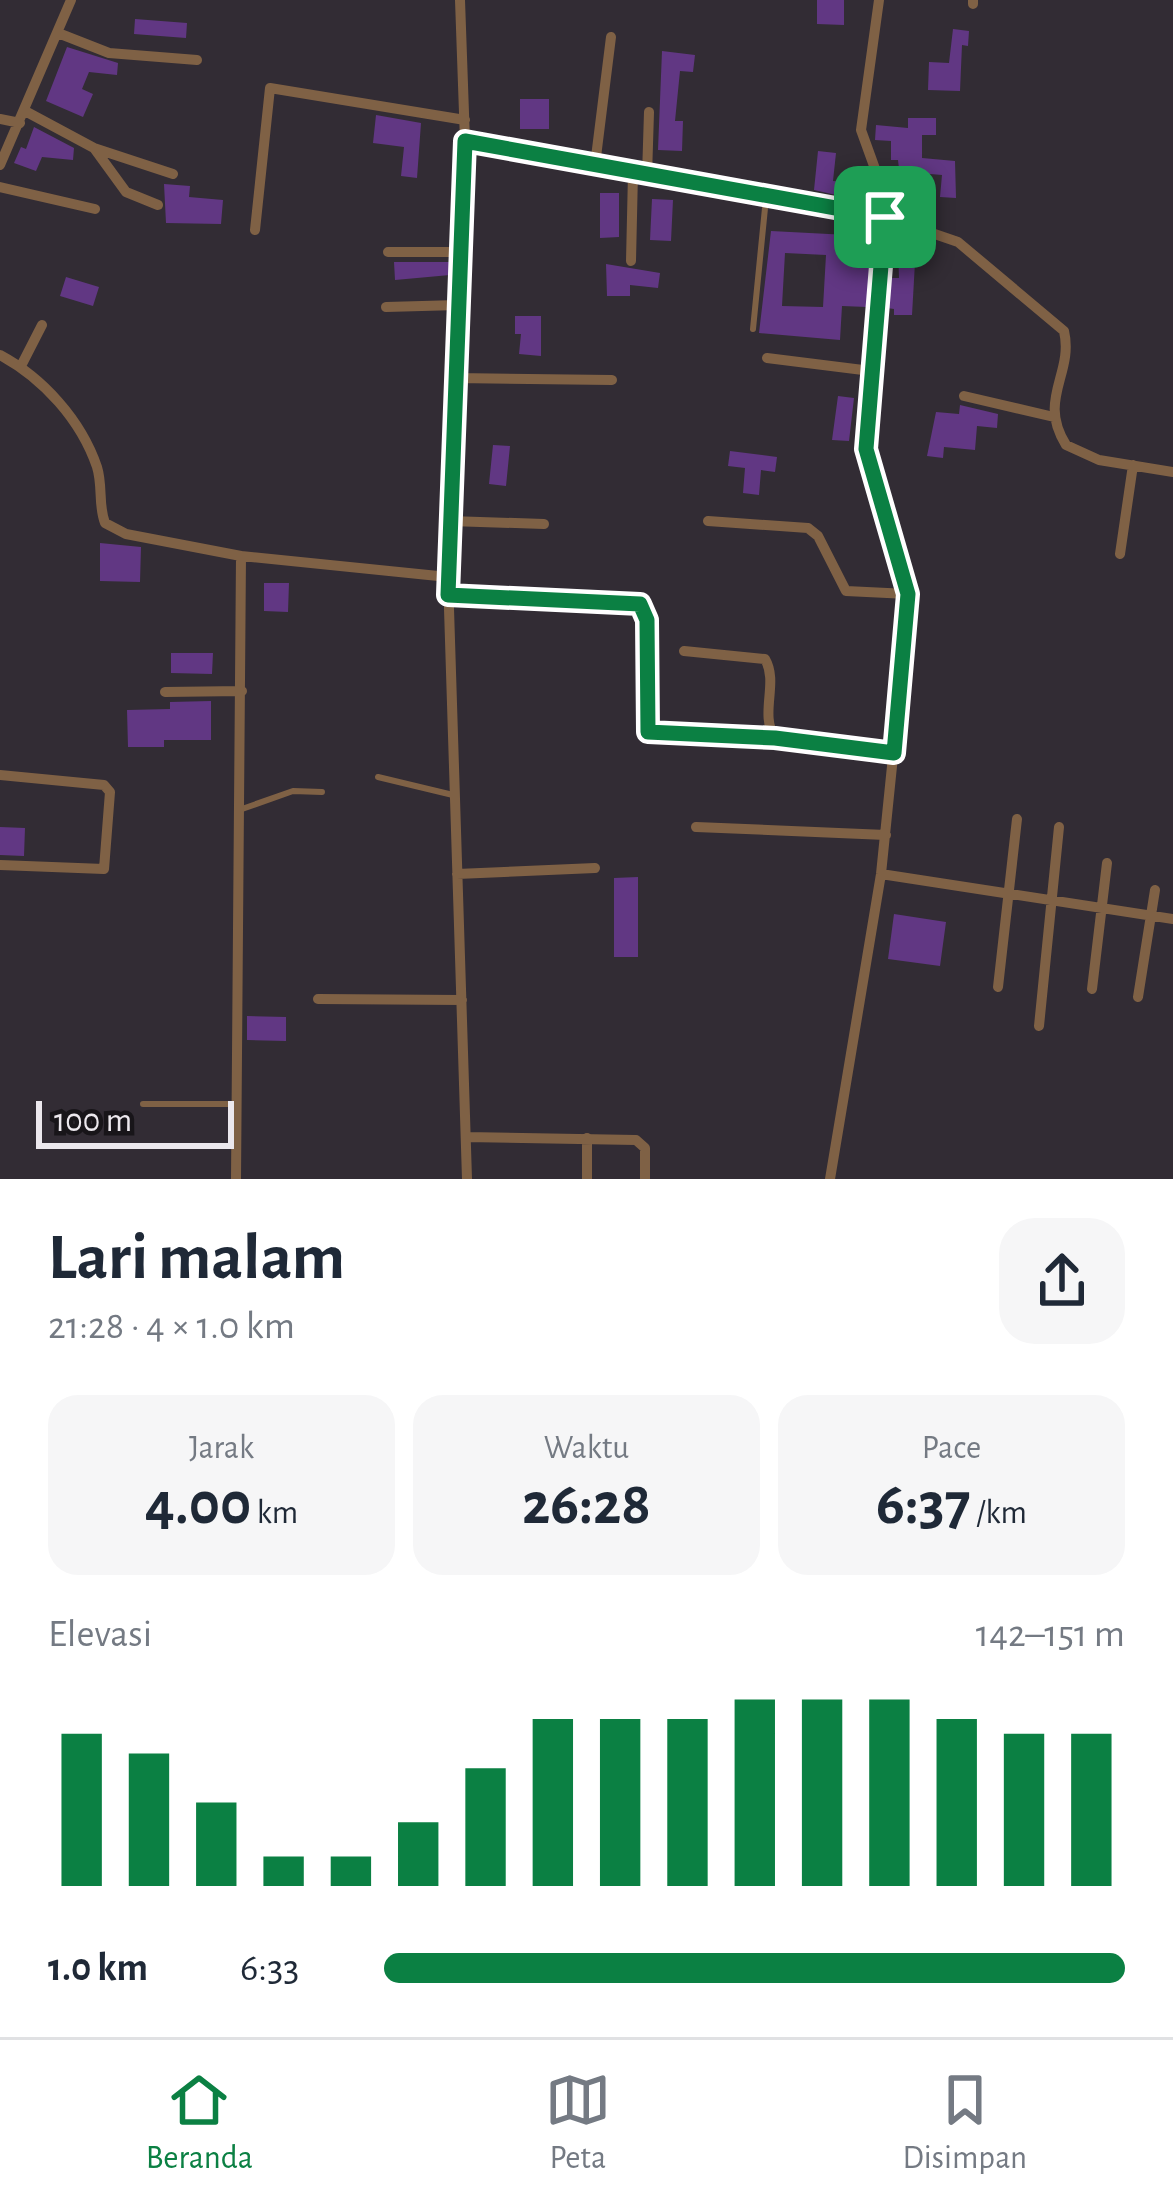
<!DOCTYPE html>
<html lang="id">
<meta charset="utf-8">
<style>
body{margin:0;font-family:"Alegreya Sans",sans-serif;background:#f6f6f7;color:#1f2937;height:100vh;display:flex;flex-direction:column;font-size:45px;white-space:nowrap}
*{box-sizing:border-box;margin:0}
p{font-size:39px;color:#747a83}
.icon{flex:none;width:66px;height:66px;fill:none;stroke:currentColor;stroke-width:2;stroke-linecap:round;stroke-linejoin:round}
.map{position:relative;height:1179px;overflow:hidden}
.drawer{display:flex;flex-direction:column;background:#fff;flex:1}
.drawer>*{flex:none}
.scale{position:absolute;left:36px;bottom:30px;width:198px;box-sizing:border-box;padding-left:12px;border:6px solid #ece8ed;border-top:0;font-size:33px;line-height:42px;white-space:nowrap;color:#ece8ed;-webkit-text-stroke:9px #181519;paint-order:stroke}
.pin{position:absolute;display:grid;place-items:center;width:102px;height:102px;color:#fff;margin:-51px;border-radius:24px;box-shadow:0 6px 18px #0006}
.round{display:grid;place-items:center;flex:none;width:126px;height:126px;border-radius:36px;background:#f6f6f7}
.headline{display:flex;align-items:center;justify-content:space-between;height:204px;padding:0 48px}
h1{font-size:66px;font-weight:700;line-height:90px}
.stats{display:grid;grid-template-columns:repeat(3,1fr);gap:18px;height:204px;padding:12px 48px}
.stats div{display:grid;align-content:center;border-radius:30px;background:#f6f6f7;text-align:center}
.stats b{font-size:60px;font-weight:700}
.stats small{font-size:33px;font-weight:400}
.stats p{font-size:33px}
.chart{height:336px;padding:24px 48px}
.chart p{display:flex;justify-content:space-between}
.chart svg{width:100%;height:216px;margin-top:12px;stroke:#0b8043;stroke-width:6}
ul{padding:0 48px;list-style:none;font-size:39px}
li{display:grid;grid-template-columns:192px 144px 1fr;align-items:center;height:90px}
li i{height:30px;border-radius:15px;background:#0b8043}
.tab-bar{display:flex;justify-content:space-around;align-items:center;height:168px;border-top:3px solid #e0e1e3;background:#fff;font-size:33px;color:#747a83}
.tab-bar a{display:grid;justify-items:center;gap:6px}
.tab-bar .on{color:#0b8043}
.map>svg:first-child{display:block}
.building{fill:#613783;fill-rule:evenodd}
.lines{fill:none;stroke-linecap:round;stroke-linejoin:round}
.lane{stroke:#7f6145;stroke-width:6}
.street{stroke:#7f6145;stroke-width:10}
.route-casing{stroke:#fff;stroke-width:24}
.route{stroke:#0b8043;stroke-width:15}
</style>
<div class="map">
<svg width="1173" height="1179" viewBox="0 0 1173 1179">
<rect width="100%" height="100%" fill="#322c34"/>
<!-- building -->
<path class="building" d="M817,0h27v25l-27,-1z
M135,19l52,4 -1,15 -52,-4z
M953,29l16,2 -1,15 -6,-1 -2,46 -32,-1 1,-28 20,1z
M67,47l51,16 -1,12 -28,-3 -7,17 11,5 -10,23 -37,-16z
M662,51l33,4 -2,17 -13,-1 -5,50h8l-1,30 -24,-1z
M520,99h29v30h-29z
M376,115l45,8 -4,55 -16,-2 3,-29 -31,-4z
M908,118h28v17h-14v23l33,3 1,37 -16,-1 2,-22 -23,-2 -19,5 -2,-18h-7v-19l-16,-1 1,-15 32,3z
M34,127l40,21 -1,12 -31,-3 -6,14 -22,-8 7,-16 5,2z
M818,151l18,2 -3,28 36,3 -2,18 -53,-12z
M164,184l26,2 -1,11 34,3 -2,24 -55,-1z
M600,193h19v44l-19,1z
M652,199l21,1 -2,41 -21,-1z
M867,224l8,1 -8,82 -25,-1 -2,34 -81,-7 12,-102 96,5zM785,253l41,2 -3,52 -41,-1z
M916,245l-4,70h-18v-6l-7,-1 3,-30h9l-1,-32z
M394,262h57l-1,13 -55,5z
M606,264l54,9 -2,15 -28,-3v11h-23z
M66,277l33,10 -6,19 -33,-10z
M515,316h26v40l-22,-2 2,-20h-6z
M838,396l16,2 -5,43 -17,-1z
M960,405l38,9 -1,14 -20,-2 -2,24 -31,-3 -1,11 -16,-2 9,-44 23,2z
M493,445l17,1 -4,40 -17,-2z
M730,451l47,6 -2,15 -14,-2 -2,25 -16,-2 2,-25 -17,-2z
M100,543l41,4 -1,35 -40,-1z
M264,583h25l-1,29 -24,-1z
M171,653h42l-1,21 -41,-1z
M211,701v39h-47v7h-36l-1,-37 43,-1v-7z
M0,827l25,1 -1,28 -24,-1z
M638,877v80h-24v-79z
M894,914l52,8 -6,44 -52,-7z
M247,1016l39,1v24l-39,-1z"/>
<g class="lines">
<!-- lane -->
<path class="lane" d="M753,329l13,-131
M378,777l75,18
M242,809l51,-18 29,1
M143,1104h92"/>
<!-- street -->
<path class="street" d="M460,0l5,141 -17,436 19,602
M973,0v4
M58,33l51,20 88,7
M25,111l69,37 32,44 32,13
M0,119l20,4
M465,141l420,76 73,25 106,89c10,43 -27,68 2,114l33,15 74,12
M94,148l79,26
M0,165l71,-165
M595,165l16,-128
M647,176l2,-64
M0,187l95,22
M255,230l15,-142 195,32
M388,252h73
M631,261l2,-88
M386,307l72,-2
M0,355c43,23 81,65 97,112 6,19 1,38 8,56l21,11 115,22 -5,623
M767,358l104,13
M21,366l21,-41
M455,378l157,2
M964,396l90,21
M450,521l94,3
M708,521l100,7 10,8 28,55 62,3
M1120,554l13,-89
M241,556l207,21
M449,595l191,9 7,16 1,112 127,6
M684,651l81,8c14,24 -6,55 10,79l119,15
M165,692l77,-1
M0,775l104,10 6,7 -6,77 -104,-4
M696,827l190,8
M457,874l138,-6
M881,874l292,45
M998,987l19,-168
M1092,989l15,-126
M1138,997l17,-107
M318,999l144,1
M1039,1026l20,-199
M466,1137l170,3 9,8v31
M587,1179v-41
M830,1179l51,-305 26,-255 -3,-50 -39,-120 20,-232 -7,-40 -17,-47 18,-130"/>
</g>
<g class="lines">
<!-- route casing -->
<g class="route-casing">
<path id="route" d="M465,141l420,76 -19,232 42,145 -14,159 -119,-15 -127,-6 -1,-112 -7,-16 -192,-9z"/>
</g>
<!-- route -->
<use href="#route" class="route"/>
</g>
</svg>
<div class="scale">100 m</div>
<div class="pin" style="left:885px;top:217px;background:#1e9e55"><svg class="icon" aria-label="arrive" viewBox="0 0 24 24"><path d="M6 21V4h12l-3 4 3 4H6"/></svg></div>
</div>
<section class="drawer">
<div class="headline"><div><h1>Lari malam</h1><p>21:28 · 4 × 1.0 km</p></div><a class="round"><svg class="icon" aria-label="share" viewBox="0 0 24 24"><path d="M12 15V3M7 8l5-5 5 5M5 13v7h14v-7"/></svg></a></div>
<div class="stats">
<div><p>Jarak</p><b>4.00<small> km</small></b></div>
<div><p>Waktu</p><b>26:28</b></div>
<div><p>Pace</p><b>6:37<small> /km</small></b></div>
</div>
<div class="chart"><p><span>Elevasi</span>142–151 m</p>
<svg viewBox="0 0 160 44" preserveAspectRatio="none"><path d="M5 44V13M15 44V17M25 44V27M35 44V38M45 44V38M55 44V31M65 44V20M75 44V10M85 44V10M95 44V10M105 44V6M115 44V6M125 44V6M135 44V10M145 44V13M155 44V13"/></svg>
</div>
<ul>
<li><b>1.0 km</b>6:33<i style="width:100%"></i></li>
</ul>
</section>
<nav class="tab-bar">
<a class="on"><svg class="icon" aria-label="home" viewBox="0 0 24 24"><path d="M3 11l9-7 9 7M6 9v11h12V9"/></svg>Beranda</a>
<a><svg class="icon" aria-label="map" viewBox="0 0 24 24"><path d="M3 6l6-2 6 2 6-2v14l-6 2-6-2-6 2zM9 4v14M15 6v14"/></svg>Peta</a>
<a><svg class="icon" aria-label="saved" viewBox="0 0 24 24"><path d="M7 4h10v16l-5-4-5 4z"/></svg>Disimpan</a>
</nav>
